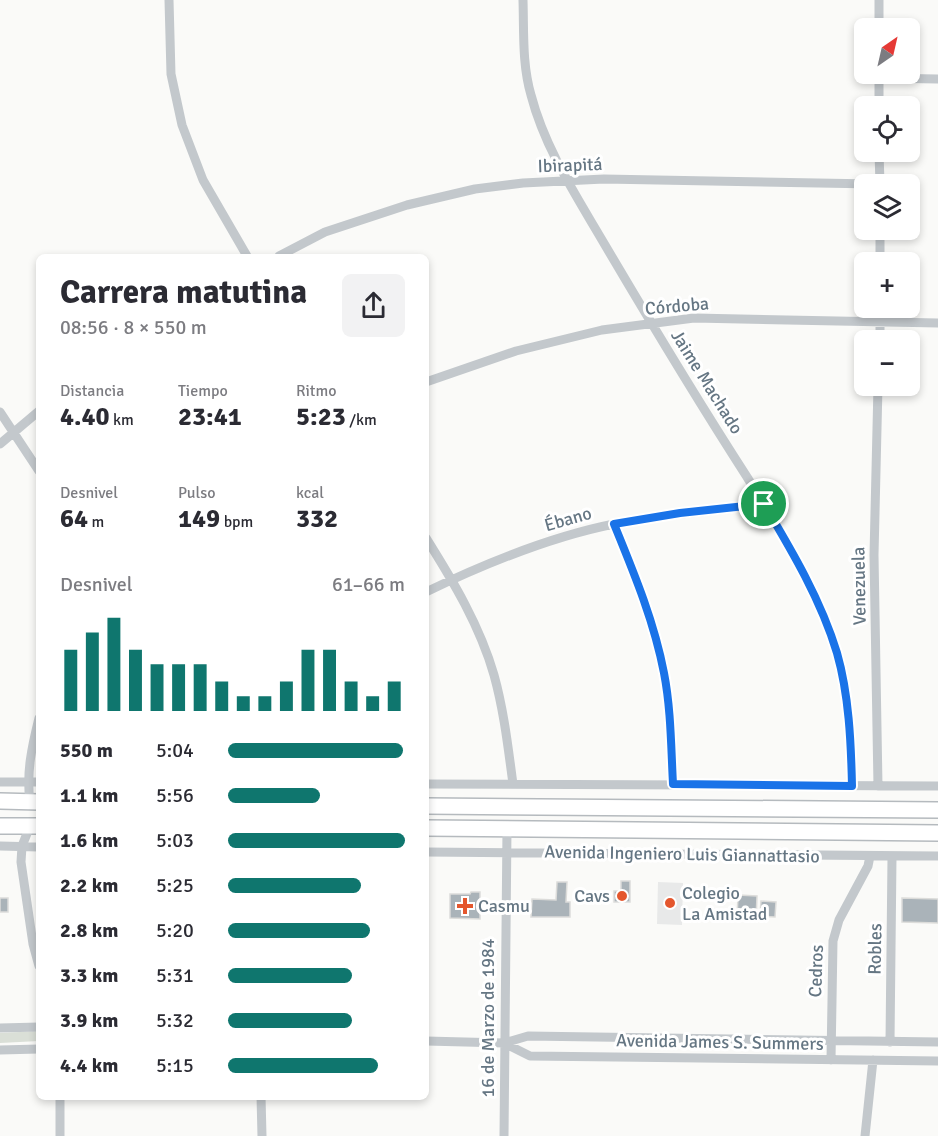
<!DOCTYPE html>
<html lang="es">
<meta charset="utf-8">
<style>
body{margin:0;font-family:Signika,sans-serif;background:#f2f2f3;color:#2b2b33;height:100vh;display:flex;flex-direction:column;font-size:22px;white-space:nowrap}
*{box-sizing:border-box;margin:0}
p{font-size:20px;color:#7c7c81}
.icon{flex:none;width:33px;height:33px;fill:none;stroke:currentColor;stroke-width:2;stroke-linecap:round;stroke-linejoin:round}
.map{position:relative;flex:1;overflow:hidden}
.panel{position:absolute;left:36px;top:254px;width:393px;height:846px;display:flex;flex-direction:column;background:#fff;border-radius:9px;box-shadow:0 3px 9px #0003}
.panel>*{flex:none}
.needle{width:39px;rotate:34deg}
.buttons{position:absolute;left:854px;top:18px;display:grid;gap:12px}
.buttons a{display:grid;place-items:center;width:66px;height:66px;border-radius:9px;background:#fff;box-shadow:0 3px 9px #0003;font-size:30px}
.pin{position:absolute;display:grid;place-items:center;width:51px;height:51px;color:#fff;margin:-26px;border:3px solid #fff;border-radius:50%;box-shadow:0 2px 6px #0007}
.round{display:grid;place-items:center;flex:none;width:63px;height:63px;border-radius:9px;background:#f2f2f3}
.headline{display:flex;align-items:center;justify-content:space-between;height:102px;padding:0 24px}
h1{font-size:33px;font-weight:800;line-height:45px}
.metrics{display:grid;grid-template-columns:repeat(3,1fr);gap:9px;height:102px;padding:6px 24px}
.metrics div{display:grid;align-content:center}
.metrics b{font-size:26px;font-weight:800}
.metrics small{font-size:16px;font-weight:400}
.metrics p{font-size:16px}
.chart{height:168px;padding:12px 24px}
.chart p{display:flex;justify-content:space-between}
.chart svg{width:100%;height:108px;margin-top:6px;stroke:#0f766e;stroke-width:6}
ul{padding:0 24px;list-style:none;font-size:20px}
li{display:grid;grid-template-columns:96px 72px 1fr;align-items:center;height:45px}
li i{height:15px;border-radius:8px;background:#0f766e}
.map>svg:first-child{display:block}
.built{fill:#e8e9e9}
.green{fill:#dadfd7}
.building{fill:#aab3b9;stroke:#dcdcda;stroke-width:1.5}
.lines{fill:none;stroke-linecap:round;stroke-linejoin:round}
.primary-casing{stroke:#b5babe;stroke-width:18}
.minor{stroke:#c3c8cc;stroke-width:9}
.primary{stroke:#fff;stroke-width:15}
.route-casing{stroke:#fff;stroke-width:12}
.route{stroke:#1a73e8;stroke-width:8}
.poi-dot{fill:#e4572e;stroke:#fff;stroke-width:2}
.labels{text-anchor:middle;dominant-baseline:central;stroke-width:6;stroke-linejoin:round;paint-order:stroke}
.street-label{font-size:18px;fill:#657683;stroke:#fff}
.poi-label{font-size:18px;fill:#657683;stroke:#fff;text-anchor:start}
</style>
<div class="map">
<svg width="938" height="1136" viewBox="0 0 938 1136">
<rect width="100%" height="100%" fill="#fafaf8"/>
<!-- built -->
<path class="built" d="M658,882l25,1 -1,42 -25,-1z"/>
<!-- green -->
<path class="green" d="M39,1031v10l-39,2v-10z"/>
<!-- building -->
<path class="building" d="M621,881h9v21h-16v-11h7z
M557,882h10l-1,20h4v15h-39l1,-18 24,1z
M471,892h9v27l-30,-1v-24h20z
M738,895l19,1 -1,24 -19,-1z
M0,898h8v14h-8z
M902,898l36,1v24l-36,-1z
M761,901l15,1 -1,15 -15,-1z"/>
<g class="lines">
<!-- primary casing -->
<g class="primary-casing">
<path id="primary" d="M0,801l39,1
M426,806l512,4
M0,826h39
M426,828l512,5"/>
</g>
<!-- minor -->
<path class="minor" d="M169,0l2,74 11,51 21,55 44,76
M523,0c1,32 -1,64 8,95 14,54 46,102 74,150 46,78 93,156 142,232 33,53 74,118 90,178 11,43 14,87 15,131
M879,28v-28
M879,74v32
M879,78l59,1
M879,152l1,32
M880,230v32
M279,256l46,-24 82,-27 68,-16 48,-6 81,-4 270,5
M880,340v-32
M426,382l90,-31 86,-21 92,-12 244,5
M0,412l39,59
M0,444l39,-33
M614,524c20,49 40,97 50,149 7,36 7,74 9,111
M426,538c27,43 54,88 68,137 10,36 14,72 19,109
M426,592c60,-29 123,-55 188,-68 50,-10 100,-12 150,-20
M0,782h39
M426,784l512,2
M878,786l-4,-231 4,-169
M30,801c-4,-28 2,-55 9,-83
M30,826l-8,20 -1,16 12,82 6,22
M0,846l39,1
M426,852l512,4
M0,1028l39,-1
M426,1041l78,2 24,-7 410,6
M890,1042l2,-185
M504,1043l26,13 408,5
M0,1050l39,-1
M831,1060l2,-119 6,-21 29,-54 2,-10
M60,1096v40
M261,1096l1,40
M504,1136l3,-307
M865,1136l8,-76"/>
<!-- primary -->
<use href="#primary" class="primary"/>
</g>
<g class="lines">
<!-- route casing -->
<g class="route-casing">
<path id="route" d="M764,504c28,47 57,96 73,149 12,42 14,89 15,133l-179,-2c-2,-37 -2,-75 -9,-111 -10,-52 -30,-100 -50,-149l66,-11z"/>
</g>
<!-- route -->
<use href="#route" class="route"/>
</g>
<!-- markers -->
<g class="poi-dot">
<circle cx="622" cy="896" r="6"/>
<circle cx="670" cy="903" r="6"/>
<path d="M462 897h6v6h6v6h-6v6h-6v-6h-6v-6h6z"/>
</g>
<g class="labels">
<!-- street labels -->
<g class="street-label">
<text transform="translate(570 165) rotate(-2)">Ibirapitá</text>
<text transform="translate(677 306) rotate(-5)">Córdoba</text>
<text transform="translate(707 382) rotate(58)">Jaime Machado</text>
<text transform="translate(568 519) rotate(-16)">Ébano</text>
<text transform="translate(859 586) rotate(-91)">Venezuela</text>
<text transform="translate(682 854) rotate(1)">Avenida Ingeniero Luis Giannattasio</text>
<text transform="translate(875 949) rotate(-89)">Robles</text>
<text transform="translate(816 971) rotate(-88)">Cedros</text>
<text transform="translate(488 1018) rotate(-90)">16 de Marzo de 1984</text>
<text transform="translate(720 1042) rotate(1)">Avenida James S. Summers</text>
</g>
<!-- poi labels -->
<g class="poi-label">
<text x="682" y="893">Colegio<tspan x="682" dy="21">La Amistad</tspan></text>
<text x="610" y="896" text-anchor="end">Cavs</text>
<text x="478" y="906">Casmu</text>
</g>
</g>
</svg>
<div class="buttons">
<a><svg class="needle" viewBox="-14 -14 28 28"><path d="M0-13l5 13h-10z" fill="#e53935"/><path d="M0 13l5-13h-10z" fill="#7c7c81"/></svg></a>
<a><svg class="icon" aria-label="locate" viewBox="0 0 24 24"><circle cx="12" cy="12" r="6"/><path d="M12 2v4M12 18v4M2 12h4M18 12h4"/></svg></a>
<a><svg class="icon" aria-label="layers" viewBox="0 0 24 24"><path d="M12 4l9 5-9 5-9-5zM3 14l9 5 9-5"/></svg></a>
<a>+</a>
<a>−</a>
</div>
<div class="pin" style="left:764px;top:504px;background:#1e9e55"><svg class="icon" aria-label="arrive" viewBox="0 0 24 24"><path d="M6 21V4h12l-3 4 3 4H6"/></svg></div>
<section class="panel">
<div class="headline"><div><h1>Carrera matutina</h1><p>08:56 · 8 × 550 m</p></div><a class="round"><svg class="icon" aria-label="share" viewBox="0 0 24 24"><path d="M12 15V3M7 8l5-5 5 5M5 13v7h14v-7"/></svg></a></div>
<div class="metrics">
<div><p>Distancia</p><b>4.40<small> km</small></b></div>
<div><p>Tiempo</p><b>23:41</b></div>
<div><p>Ritmo</p><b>5:23<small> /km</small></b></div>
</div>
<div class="metrics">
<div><p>Desnivel</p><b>64<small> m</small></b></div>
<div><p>Pulso</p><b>149<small> bpm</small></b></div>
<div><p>kcal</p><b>332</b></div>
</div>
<div class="chart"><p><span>Desnivel</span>61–66 m</p>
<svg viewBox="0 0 160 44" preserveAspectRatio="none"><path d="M5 44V19M15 44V12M25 44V6M35 44V19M45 44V25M55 44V25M65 44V25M75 44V32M85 44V38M95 44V38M105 44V32M115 44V19M125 44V19M135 44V32M145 44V38M155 44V32"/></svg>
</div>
<ul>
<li><b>550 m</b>5:04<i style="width:99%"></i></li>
<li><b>1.1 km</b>5:56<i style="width:52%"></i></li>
<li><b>1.6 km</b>5:03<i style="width:100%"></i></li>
<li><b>2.2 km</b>5:25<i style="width:75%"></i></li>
<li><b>2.8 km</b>5:20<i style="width:80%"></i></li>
<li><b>3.3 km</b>5:31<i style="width:70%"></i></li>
<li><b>3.9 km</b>5:32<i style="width:70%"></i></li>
<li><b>4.4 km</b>5:15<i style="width:85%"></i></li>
</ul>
</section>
</div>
